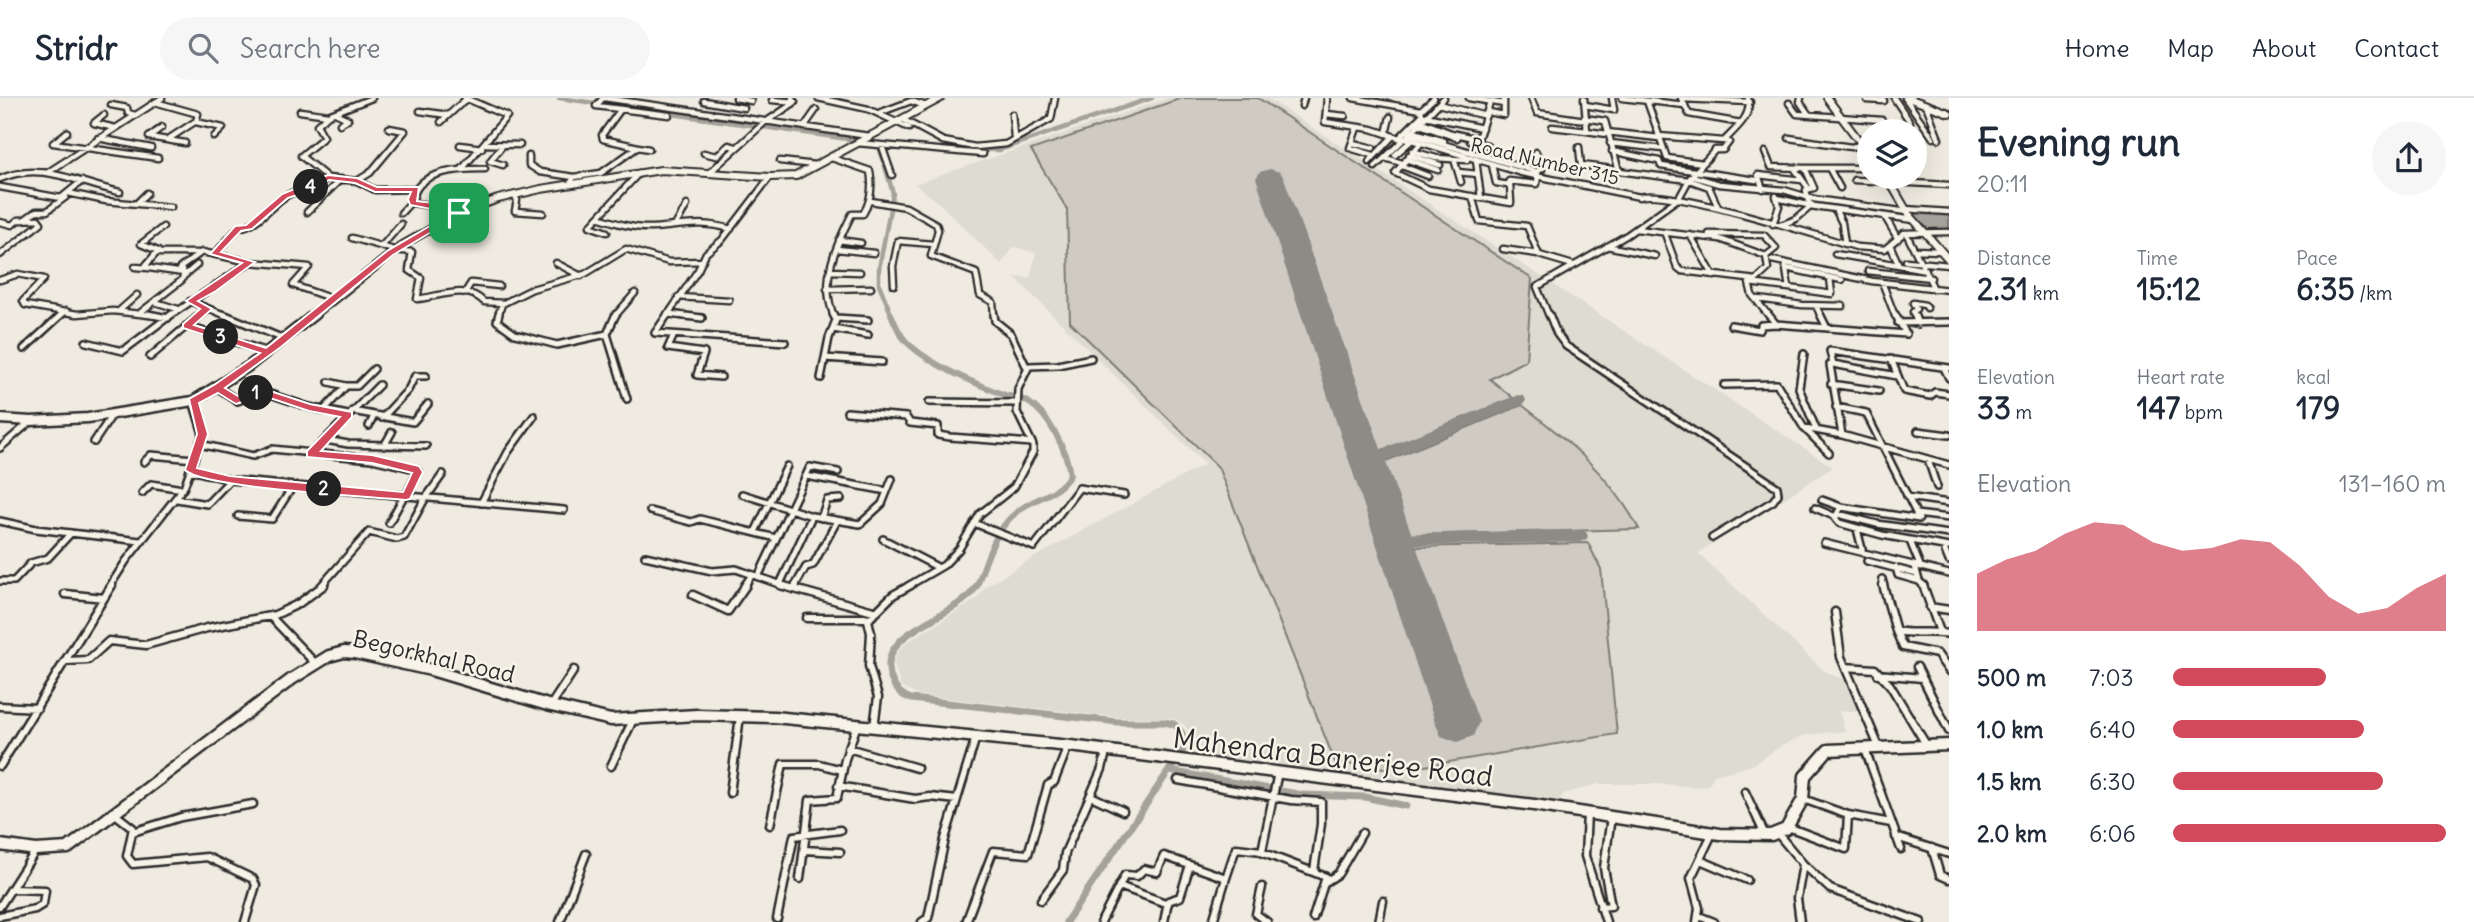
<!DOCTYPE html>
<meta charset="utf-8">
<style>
body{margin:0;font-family:Delius,sans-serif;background:#f6f6f7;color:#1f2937;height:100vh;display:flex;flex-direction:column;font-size:26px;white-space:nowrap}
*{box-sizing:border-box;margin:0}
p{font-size:23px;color:#747a83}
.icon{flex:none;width:38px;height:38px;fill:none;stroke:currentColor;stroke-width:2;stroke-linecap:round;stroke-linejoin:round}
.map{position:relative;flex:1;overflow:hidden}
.side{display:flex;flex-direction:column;background:#fff;width:525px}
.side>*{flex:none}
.tools{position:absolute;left:1857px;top:21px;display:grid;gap:14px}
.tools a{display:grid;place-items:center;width:70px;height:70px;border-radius:50%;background:#fff;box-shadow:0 7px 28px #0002;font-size:35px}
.pin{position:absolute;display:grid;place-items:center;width:60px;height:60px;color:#fff;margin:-30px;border-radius:14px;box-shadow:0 4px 10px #0006}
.km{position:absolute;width:35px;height:35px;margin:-18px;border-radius:50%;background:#222;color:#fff;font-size:19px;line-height:35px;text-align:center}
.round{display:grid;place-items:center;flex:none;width:74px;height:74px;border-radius:37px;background:#f6f6f7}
.head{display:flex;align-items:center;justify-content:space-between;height:119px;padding:0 28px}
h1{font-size:38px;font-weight:700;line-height:52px}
.figures{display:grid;grid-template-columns:repeat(3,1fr);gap:10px;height:119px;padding:7px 28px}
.figures div{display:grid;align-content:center}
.figures b{font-size:30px;font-weight:700}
.figures small{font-size:19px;font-weight:400}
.figures p{font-size:19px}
.chart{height:196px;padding:14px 28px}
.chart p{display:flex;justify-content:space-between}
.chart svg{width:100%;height:126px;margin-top:7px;fill:#d1495b;opacity:.7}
ul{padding:0 28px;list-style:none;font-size:23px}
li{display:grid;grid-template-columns:112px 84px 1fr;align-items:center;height:52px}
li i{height:18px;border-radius:9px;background:#d1495b}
header{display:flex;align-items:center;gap:42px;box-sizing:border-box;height:98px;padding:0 35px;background:#fff;border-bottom:2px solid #e0e1e3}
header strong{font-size:33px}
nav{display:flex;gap:38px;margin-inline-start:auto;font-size:24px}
.search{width:490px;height:63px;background:#f6f6f7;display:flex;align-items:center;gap:18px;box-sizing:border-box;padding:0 24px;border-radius:38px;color:#747a83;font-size:26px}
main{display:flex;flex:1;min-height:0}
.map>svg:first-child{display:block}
.built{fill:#dedbd1}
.green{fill:#cfcbc2;stroke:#7d7b76;stroke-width:2}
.water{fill:#a4a29a;stroke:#74726e;stroke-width:2}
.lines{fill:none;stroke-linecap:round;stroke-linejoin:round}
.canal-far2{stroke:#a4a29a;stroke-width:4.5}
.canal-far1{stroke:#a4a29a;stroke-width:6}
.canal{stroke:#a4a29a;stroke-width:7}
.taxiway{fill:#8d8b86;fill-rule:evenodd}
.runway{fill:#8d8b86;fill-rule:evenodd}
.street-far2-casing{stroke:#2b2b2b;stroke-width:9}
.street-far1-casing{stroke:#2b2b2b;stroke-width:10}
.street-casing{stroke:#2b2b2b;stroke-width:11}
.secondary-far2-casing{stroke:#2b2b2b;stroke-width:10}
.secondary-far1-casing{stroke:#2b2b2b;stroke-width:13}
.secondary-casing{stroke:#2b2b2b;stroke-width:15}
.street-far2{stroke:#f7f3e8;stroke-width:4.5}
.street-far1{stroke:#f7f3e8;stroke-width:5}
.street{stroke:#f7f3e8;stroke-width:6}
.secondary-far2{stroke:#f7f3e8;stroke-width:6}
.secondary-far1{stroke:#f7f3e8;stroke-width:8}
.secondary{stroke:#f7f3e8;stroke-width:10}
.route{fill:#d1495b;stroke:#fff;stroke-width:2;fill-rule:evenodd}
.labels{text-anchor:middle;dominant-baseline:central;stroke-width:5;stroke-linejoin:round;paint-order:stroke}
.far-street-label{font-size:19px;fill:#2b2b2b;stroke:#f7f3e8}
.street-label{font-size:23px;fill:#2b2b2b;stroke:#f7f3e8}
.near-street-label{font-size:28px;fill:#2b2b2b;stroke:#f7f3e8}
</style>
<header>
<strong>Stridr</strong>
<div class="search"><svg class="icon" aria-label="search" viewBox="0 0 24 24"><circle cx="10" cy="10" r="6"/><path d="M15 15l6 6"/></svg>Search here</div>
<nav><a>Home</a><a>Map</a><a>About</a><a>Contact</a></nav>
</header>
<main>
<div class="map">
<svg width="1949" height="824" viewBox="0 0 1949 824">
<rect width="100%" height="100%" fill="#efebe0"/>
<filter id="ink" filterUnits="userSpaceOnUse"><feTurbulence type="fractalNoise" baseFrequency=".0143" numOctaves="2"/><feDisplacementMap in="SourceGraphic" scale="14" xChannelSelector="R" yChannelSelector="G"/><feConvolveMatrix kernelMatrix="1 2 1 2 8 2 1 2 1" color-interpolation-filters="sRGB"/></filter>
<g filter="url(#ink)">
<!-- built -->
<path class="built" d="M1168,0h99l566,369 -135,86 125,117 21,10 14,31h-19l6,20 -40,4 -22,10 -33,21 -36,9 -5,9 -9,3 -42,-3h-59l-36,10 -5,8 -368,-46v-23l-6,-9 -11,-6 -56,-1 -200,-22 -16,-8 -7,-24 2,-8 8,-11 73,-45 8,-12 41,-25 179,-98 -191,-187 16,1 6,-25 -22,-6 -13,17 -61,-60 -25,-20z"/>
<!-- green -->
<path class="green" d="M1182,0h76l274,181 -6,81 -36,19 23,19 -136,54 -98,-274 -19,1 188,544 27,-1 -63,-175 176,-4 13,26 16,165 -216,36 -66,-8 -117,-295 -148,-145 -3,-113 -36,-59z
M1522,307c47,36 89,71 117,124l-232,6 -26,-72z"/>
<!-- water -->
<path class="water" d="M1908,113l41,3v17l-23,-2z"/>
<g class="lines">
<!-- canal-far2 -->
<path class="canal-far2" d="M559,0l78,11
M665,15l211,30
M878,45l15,50 -14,76v15l13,32
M953,51l46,1 153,-52"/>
<!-- canal-far1 -->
<path class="canal-far1" d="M891,216c5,12 10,24 20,32 24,21 61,36 91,48 8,3 19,3 26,8 21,13 39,48 42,73 -13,19 -27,20 -45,31 -29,17 -38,52 -48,80"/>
<!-- canal -->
<path class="canal" d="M977,487c-16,33 -99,42 -87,90 3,12 10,20 21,24l207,23h46l10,2 8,9 1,17 -117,172
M1170,673l133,24 62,2 41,9"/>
<!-- taxiway -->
<path class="taxiway" d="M1519,297l5,1 2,4 -2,4 -138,56c-8,2 -26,-2 -31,-9l8,-5 17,4z
M1580,432l6,2 2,4 -2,4 -6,2 -186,4 -6,-2 -2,-4 2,-4 6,-2z"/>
<!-- runway -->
<path class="runway" d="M1270,71l10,3 4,6 195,544 -6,14 -16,6 -16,-6 -6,-14 -179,-544 4,-6z"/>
<!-- street-far2 casing -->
<g class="street-far2-casing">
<path id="street-far2" d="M372,0l-44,17 -11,10 7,12 -23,19 27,22 29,3 18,9 41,-1
M603,0l-7,8 73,9
M604,0l265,38
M736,0l15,3
M818,0l50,11 41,19
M1327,0l-2,24 47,7 21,7
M1353,0l68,12
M1444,0l-38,40 116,35 118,24c26,-10 180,40 217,50l28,2 19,-16 45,-1
M1469,0l35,6
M1531,0l6,15 48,7
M1584,0l3,33 20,3
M1622,0l63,7
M1681,0l8,16 52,9
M1801,0l-1,4 9,13
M1894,0l16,24
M1905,0l28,40
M1682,1l68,3
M772,2l23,2
M1867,2l17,1 -1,-3
M704,3l40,7
M1647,3l20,57 36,5
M155,4l43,12 -2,8 27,6 -9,9
M1789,5l8,11 85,6
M1438,6l48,12
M111,7l16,3 1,5 7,2
M1585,7l29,5 -2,-12
M1926,7l13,34
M1302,8l2,-8
M621,11l-19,26 1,4 35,8
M300,13l28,4
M420,13l28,4
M1488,14l16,3v-17
M335,15l13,6 -8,5
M879,15l32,-12 15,5
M1012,16l2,23
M1326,16l19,2
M104,17l-10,8 21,5
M1425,18l57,12
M1584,20l21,3 14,50 70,9 20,7 9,20
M902,21l41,22 32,6 31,-3 45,-25 4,-21
M1420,23l31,12 27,6 12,-37
M441,24l25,-23
M1417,26l40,14
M162,29l-13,10 18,3 29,-19
M804,29l12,-17
M1552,29l35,4
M1357,30l-7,20 23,7
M1411,33l33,10
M67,34l-14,11 105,15
M1607,34l52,6
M1386,36l4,-17
M1409,36l129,38 -1,12 -28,-3 -2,4
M1658,38l66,5
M98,40l53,10
M1789,40l62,9 10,-2
M167,42l18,3
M1470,43l17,4
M857,45l126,11
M1353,45l20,5
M1421,45l-26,30 34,16 82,14 -1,-18
M1610,45l53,6
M485,46l35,1
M460,47l22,3
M503,47l-13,16 13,4
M882,48l10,29
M1579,49l2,18 38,5
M1412,53l24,7 31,2
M1612,53l47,10 2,5 95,14
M1536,54l6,17 -4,2
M1765,54l6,15 34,1
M704,55l12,3 13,-11 6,2
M1395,57l17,-15
M1409,57l31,10
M529,58v9l11,7 34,5
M832,60l38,13c3,16 1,30 -7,43h-11c-16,31 -33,68 -18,102
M1385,60l17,5
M1406,61l32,11
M1454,61l7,23
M1476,62l5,38
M780,63l35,4
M1369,64l24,-26 6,2 23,-23 -1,-5 13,-12
M1492,67l4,18 13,2
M1402,68l26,10
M1375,69l30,-29
M1794,70l15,21
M1829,70l11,20
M462,71l45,-53 -42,-18
M1458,74l19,2
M47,75l115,-75
M709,75l55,-50 30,-20 -2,-5
M1692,78l27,8 65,6 30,9 94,13
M0,81c41,-19 79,5 120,13
M1854,82l95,5
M357,83l13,-8 35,-42 -16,-3
M570,86l4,-7 27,-4 37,-26 11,2
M0,89l61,11 21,-17
M1763,91l-5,-14 44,5
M68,95l38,8 65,6
M514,97l3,5 -2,11 28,2
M1472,98l7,25 48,5 12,29 34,10
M1777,100l35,8
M871,103l35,6 30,17 2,6 -7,26 45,17 4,22 13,7 1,14
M137,105l10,-10
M1814,108l100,14
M1835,111l7,14 3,21
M1905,111l44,3
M307,114l34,-33
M401,115l11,-12
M459,115l-16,-6 -30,-4c0,-33 47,-34 72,-34
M598,119c18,6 36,12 55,11 31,-2 46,-8 78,1
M1885,119l13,22
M24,122l12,-9h11l19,-14
M0,124l12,3 6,-5 20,-1 3,4 -41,32
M676,126l11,-19
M1773,126l6,-18 -3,-10
M1781,127l15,-6 14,-12 7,1 -8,-5 -3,-13 8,-2 -9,-20h64
M163,129l-22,17 17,7 -12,14 3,3 35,5
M1636,131l84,10 46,17
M607,134l-17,-6 49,-53
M1906,135l28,56
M1665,136l12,33 5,4 74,9 12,-11 -2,-13
M1690,137l24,41
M1715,138l-6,-2 55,1 12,13 -10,8
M352,140l42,12 18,2 -3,18 12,8 -4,21c22,-2 49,-16 67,3l20,1
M839,142l22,3
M382,148l19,-22
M1607,148l48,10
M837,151l37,4
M1503,151l35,5
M1916,152l25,1
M158,155h42
M215,156l23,-26c19,-2 30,-19 45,-30 12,-9 31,-12 45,-20
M1835,156l64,11 -8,-18
M1772,162l100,21 77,9
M1906,163l43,4
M556,165l25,13
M1899,167l27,5
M135,169l14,1
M1786,170l56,12
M830,173l30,1
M1868,173l63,7
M184,178l13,-11
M0,182l18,-6 26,5 -21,22 2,4 52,9 36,-3 45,5
M1882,184l13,34
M894,187l-1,-19 5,-25 35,3
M1789,190l43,6 -2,-16
M827,191l44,-1
M466,193l5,-8 28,3
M678,199l51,3
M1758,201l44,6 41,1
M190,203l37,15
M155,204l23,7
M1816,208l5,10
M120,212l17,-15
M141,214l41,-32 2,-7 -4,-5 22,-16 48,10
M667,216l17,2
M60,218l6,-5
M170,218l80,-54 59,5 -16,18 40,14
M199,218l8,-7
M498,218l4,-12 30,-15 53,-15 41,-25 43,13 33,-1
M615,218l20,-23
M667,218l31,-46 8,-17 16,-13 48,-63
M1549,218l-12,-29 90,-52 52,-37 11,-20 25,-28h8l6,-8 -5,-1c11,-12 29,-25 24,-43
M1769,218l-17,-21 -3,-12 40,5 -4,-25
M1915,218l-2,-4 3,-3 -3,-6 12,2 2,3"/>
</g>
<!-- street-far1 casing -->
<g class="street-far1-casing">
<path id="street-far1" d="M148,216l20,4
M223,216l61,25
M499,216l-2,7 18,13 42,11 50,-11 9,-20
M668,216l-13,19 130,9
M669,216l33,4
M994,216l1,7 16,13 16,34
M1549,216l8,20 9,12 211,141 1,7 -5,7 -61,37
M1768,216l8,10 130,10 -11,-20
M1820,216l7,14
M1914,216l4,10
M836,220l32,2
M1898,225l51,-1
M1731,227l29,5 1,-5 15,-1
M186,228l82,26
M833,231l35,6
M607,236l20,65
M674,237l-6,13 36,5 -7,22 24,2
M86,244l37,9 49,-37
M24,251l38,-35
M1804,256l-5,34 17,41
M150,259l51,-43
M825,260l57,4
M1891,261l13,32 26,5 5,-4 14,2
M1833,266l64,12
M1944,270l5,10
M1949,270l-119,-17 3,13 -3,1 12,70 107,30
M821,280l8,-40 7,-18 -3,-6
M329,284l17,4
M1831,286l48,7
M1724,287l53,-1 27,44 38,7
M218,290l20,13 23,-10 48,16 39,8
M929,304l87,1
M323,313l23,-25h11l17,-17
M352,313l61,11 15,-18
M847,314l59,5 4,6 28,3v9l12,2 82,6
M382,320l26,-28 7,-14h11
M369,328l5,-10
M1804,330l25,25
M1918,333l31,4
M326,342l22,4 78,2
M94,344l18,-27
M200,346l53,12 19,-7 100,10 43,10 3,3 -12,24
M384,348l8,-14
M0,350l31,-27
M311,356l68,-69
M1928,362l9,27
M144,364l7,-7 43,4
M190,372l40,10 334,30
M806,378l81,15
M142,395l9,-9 32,5
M742,396l70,22 48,8 22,-20 10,-25
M1907,399l42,6
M177,401l30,5 23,-24
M1822,402l19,7 78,12 -53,-106 -30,-6
M481,405l27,-51 26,-36
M1841,409l-6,11 4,5 43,12 67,12
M1815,410l21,9
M650,413l41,11 9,-3 76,19
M1838,416l39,10 72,10
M1916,416l33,4
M238,418l34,3 21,-33
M821,420l6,-18 14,-1
M0,423l36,8 104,12
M389,425l15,-27
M974,425l60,24 45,-59 45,7
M1857,431l6,24
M755,434l32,-66
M883,441l56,29
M1910,443l11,27
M1824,445l125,31
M1943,448l6,15
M645,458l67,15 24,-2 49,17
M1867,463l50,13
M1915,468l4,15 5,5
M1896,469l2,8 21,6
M758,479l52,-110 28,5
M1882,481l2,7
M0,483h14l17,-18 17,-5 23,-25
M780,486l32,-68
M110,488l16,-25 58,-74 19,-53 -10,-33
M321,488l48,-54 28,7 7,-2 21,-38 18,-25
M744,488l8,-11
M795,488l11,-19 7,-2 24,-44
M908,488l36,-21 15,-16 21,-35 34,-27 19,-35v-7l-16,-33 1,-23 11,-23 29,-1 33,-7"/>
</g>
<!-- street casing -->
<g class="street-casing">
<path id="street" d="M780,487l97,27
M1883,487l13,46
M1923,487l17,47
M794,491l2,-4
M65,496l39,4
M693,497l35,16 18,-26
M1930,509l19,3
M1835,514l6,45 38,90
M270,518l45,47
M807,520h63
M1949,536c-19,-4 -33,1 -53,-3l7,16 34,7 12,17
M67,563l21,-1 21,-19 37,4 61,-17 68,-13 23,-11 26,-19
M1845,569l30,2 15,16 37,61
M1917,569l32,64
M1878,576l44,4
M551,607l23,-35
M0,608l37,2
M874,629l4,-30 -9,-31 2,-33 -3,-13 25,-25 18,-10
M848,650l69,20
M1865,651l36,100
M0,668l112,-181
M611,668l22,-46
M1178,682l113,20 30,2v22l-7,47
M838,688l77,13 15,-2 27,3
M1745,694l20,43
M730,695l10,-77
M1091,698l32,15
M1803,701l45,16 43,8
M1587,715l-2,43 21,66
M115,716l18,14 -6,28 6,8 74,-7 46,22 3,6 -11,37
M770,727l13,-61h36l23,6
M1788,729l58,22 2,-34
M133,734l48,-15 72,-13
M1778,736l25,30 27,25 91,33
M1896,739l53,17
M1932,750l8,27 9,4
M804,752l36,2
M1261,754l65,25 -13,41
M1700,762l47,20
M800,781l10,-79 27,-2 8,-39 12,-34
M1327,783l11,-7 24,-41
M1119,788l49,18
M1262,789l-6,27 11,8
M1041,802l22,-30 2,-17 37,-84 4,-17
M0,808l36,-56
M1600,809l11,-1 -7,-38 7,-51
M0,818l35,-7 8,-5 2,-14 -33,-1
M1699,818l15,6
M1214,820l12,-40
M777,821l17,-83 46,-6
M560,824l26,-68
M922,824l6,-4 17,-79 31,-102
M966,824l27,-71 35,3 20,-69 6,-3 14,-36
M1101,824l24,-47 12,1 7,-7 13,3 7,-16 62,22 10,-30 26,3 16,-79
M1164,824l4,-21 12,-4 10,-32
M1379,824l4,-21
M1697,824l2,-14 -8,-30 21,-44
M1800,824l-3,-24 6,-34"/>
</g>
<!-- secondary-far2 casing -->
<g class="secondary-far2-casing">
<path id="secondary-far2" d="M1827,0l42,56
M1908,0l41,15
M1887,79l21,36 41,47
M313,218l91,-72 55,-31 39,-14 43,-10 120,-19 109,7 26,-1 145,-78"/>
</g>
<!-- secondary-far1 casing -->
<g class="secondary-far1-casing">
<path id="secondary-far1" d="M0,321l31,2 57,-3 105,-17 56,-35 66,-52"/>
</g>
<!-- secondary casing -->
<g class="secondary-casing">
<path id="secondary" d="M0,747l36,5 32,-2 224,-169 37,-23 15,-4 11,1 76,17 120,36 60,14 86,-5 77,2 296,29 464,59 186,29 51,1 15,-6 17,-30 2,-23 23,-26 121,-5"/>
</g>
<!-- street-far2 -->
<use href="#street-far2" class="street-far2"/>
<!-- street-far1 -->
<use href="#street-far1" class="street-far1"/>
<!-- street -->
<use href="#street" class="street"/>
<!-- secondary-far2 -->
<use href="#secondary-far2" class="secondary-far2"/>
<!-- secondary-far1 -->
<use href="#secondary-far1" class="secondary-far1"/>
<!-- secondary -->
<use href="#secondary" class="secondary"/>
</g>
</g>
<!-- route -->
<path class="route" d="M328,77l29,3 20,9h42l-2,14 26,3 20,9 -70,42 -112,92 -56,41 13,8 23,-8 49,16 42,8v5l-31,34 51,4 47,11 4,6 -13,27 -4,1c-35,-3 -203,-12 -221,-30l12,-36 -8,-35 25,-14 46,-32 -77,-25v-4l17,-15 -14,-8 56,-38 -32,-9 25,-28 11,-1 36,-31zM329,82l26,3 20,9h36l-3,7 2,6 42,8 -65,38 -121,97 -72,-23 18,-16 -14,-8 18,-10 39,-29 -34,-10 20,-21 11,-2 36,-31 28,-9zM218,295l18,11 25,-9 48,16 31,6 -33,34v6l65,6 40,10 -9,19 -173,-16 -33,-8 11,-34 -9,-31z"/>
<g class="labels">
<!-- far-street labels -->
<g class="far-street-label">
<text transform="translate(1545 63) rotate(13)">Road Number 315</text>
</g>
<!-- street labels -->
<g class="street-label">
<text transform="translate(434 558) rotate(13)">Begorkhal Road</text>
</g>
<!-- near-street labels -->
<g class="near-street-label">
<text transform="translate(1333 659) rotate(7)">Mahendra Banerjee Road</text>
</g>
</g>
</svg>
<div class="tools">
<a><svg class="icon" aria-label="layers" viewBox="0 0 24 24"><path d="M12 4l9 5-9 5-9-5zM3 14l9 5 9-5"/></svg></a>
</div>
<div class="pin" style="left:459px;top:115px;background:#1e9e55"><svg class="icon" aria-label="arrive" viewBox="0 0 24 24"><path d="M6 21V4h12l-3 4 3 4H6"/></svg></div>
<b class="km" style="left:256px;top:295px">1</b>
<b class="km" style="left:324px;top:391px">2</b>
<b class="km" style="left:221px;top:239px">3</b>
<b class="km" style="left:311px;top:89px">4</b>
</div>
<section class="side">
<div class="head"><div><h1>Evening run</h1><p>20:11</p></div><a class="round"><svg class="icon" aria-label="share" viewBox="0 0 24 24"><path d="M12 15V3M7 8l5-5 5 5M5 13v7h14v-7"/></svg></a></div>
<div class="figures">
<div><p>Distance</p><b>2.31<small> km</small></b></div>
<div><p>Time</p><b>15:12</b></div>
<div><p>Pace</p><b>6:35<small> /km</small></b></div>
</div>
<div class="figures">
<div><p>Elevation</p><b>33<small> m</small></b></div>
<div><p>Heart rate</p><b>147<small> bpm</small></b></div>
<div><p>kcal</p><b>179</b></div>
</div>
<div class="chart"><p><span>Elevation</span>131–160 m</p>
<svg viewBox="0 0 160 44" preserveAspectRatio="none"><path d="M0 44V24L10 19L20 16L30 10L40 6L50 7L60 13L70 16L80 15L90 12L100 13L110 21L120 32L130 38L140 36L150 29L160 24V44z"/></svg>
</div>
<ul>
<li><b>500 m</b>7:03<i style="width:56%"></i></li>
<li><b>1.0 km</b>6:40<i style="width:70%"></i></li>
<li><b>1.5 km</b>6:30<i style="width:77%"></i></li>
<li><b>2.0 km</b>6:06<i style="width:100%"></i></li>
</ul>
</section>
</main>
